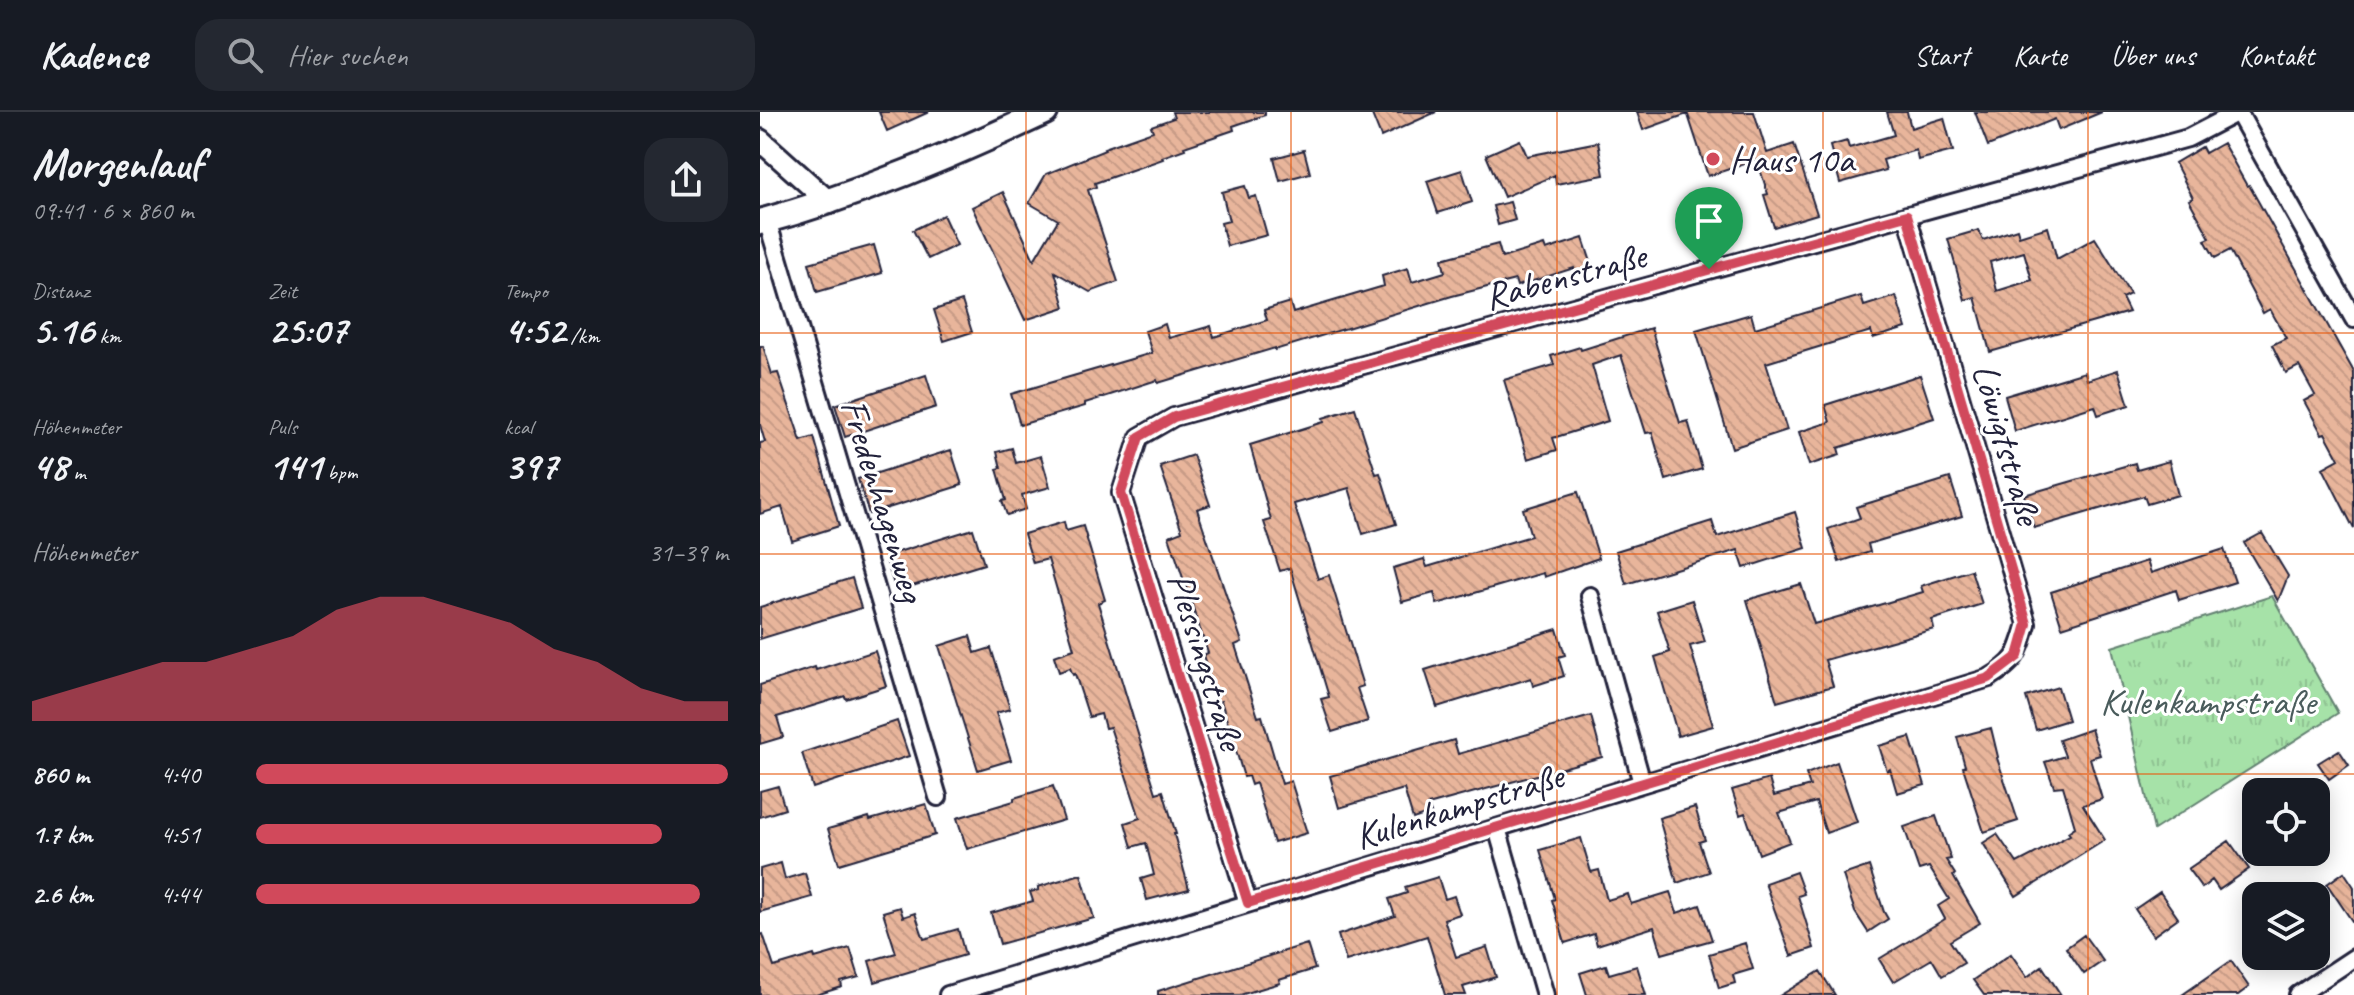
<!DOCTYPE html>
<html lang="de">
<meta charset="utf-8">
<style>
body{margin:0;font-family:Caveat,sans-serif;background:#242831;color:#f1f3f6;height:100vh;display:flex;flex-direction:column;font-size:30px;white-space:nowrap}
*{box-sizing:border-box;margin:0}
p{font-size:26px;color:#9ea1a6}
.icon{flex:none;width:44px;height:44px;fill:none;stroke:currentColor;stroke-width:2;stroke-linecap:round;stroke-linejoin:round}
.map{position:relative;flex:1;overflow:hidden}
.sheet{display:flex;flex-direction:column;background:#171b24;width:760px}
.sheet>*{flex:none}
.controls{position:absolute;left:1482px;top:666px;display:grid;gap:16px}
.controls a{display:grid;place-items:center;width:88px;height:88px;border-radius:16px;background:#171b24;box-shadow:0 4px 20px #0003;font-size:40px}
.pin{position:absolute;display:grid;place-items:center;width:68px;height:68px;color:#fff;margin:-82px -34px;border-radius:50% 50% 50% 0;rotate:-45deg;box-shadow:0 0 8px #0007}
.pin .icon{rotate:45deg}
.round{display:grid;place-items:center;flex:none;width:84px;height:84px;border-radius:24px;background:#242831}
.overview{display:flex;align-items:center;justify-content:space-between;height:136px;padding:0 32px}
h1{font-size:44px;font-weight:600;line-height:60px}
.metrics{display:grid;grid-template-columns:repeat(3,1fr);gap:12px;height:136px;padding:8px 32px}
.metrics div{display:grid;align-content:center}
.metrics b{font-size:40px;font-weight:600}
.metrics small{font-size:22px;font-weight:400}
.metrics p{font-size:22px}
.chart{height:224px;padding:16px 32px}
.chart p{display:flex;justify-content:space-between}
.chart svg{width:100%;height:144px;margin-top:8px;fill:#d1495b;opacity:.7}
ul{padding:0 32px;list-style:none;font-size:26px}
li{display:grid;grid-template-columns:128px 96px 1fr;align-items:center;height:60px}
li i{height:20px;border-radius:10px;background:#d1495b}
header{display:flex;align-items:center;gap:48px;box-sizing:border-box;height:112px;padding:0 40px;background:#171b24;border-bottom:2px solid #363941}
header strong{font-size:38px}
nav{display:flex;gap:44px;margin-inline-start:auto;font-size:28px}
.search{width:560px;height:72px;background:#242831;display:flex;align-items:center;gap:20px;box-sizing:border-box;padding:0 28px;border-radius:24px;color:#9ea1a6;font-size:30px}
main{display:flex;flex:1;min-height:0}
.map>svg:first-child{display:block}
.park{fill:url(#park-tufts);stroke:#648272;stroke-width:2}
.building{fill:url(#building-back-hatch);stroke:#22223b;stroke-width:2;fill-rule:evenodd}
.lines{fill:none;stroke-linecap:round;stroke-linejoin:round}
.minor-casing{stroke:#22223b;stroke-width:22}
.tertiary-casing{stroke:#22223b;stroke-width:26}
.secondary-casing{stroke:#22223b;stroke-width:30}
.minor{stroke:#fff;stroke-width:16}
.tertiary{stroke:#fff;stroke-width:20}
.secondary{stroke:#fff;stroke-width:24}
.route-casing{stroke:#fff;stroke-width:16}
.route{stroke:#d1495b;stroke-width:10}
.grid{fill:none;stroke:#e8590c;stroke-width:2;stroke-opacity:0.55}
.poi-dot{fill:#d1495b;stroke:#fff;stroke-width:3}
.labels{text-anchor:middle;dominant-baseline:central;stroke-width:6;stroke-linejoin:round;paint-order:stroke}
.poi-label{font-size:38px;fill:#22223b;stroke:#fff;text-anchor:start}
.street-label{font-size:38px;fill:#22223b;stroke:#fff}
.park-label{font-size:38px;fill:#4a5c5c;stroke:#fff}
</style>
<header>
<strong>Kadence</strong>
<div class="search"><svg class="icon" aria-label="search" viewBox="0 0 24 24"><circle cx="10" cy="10" r="6"/><path d="M15 15l6 6"/></svg>Hier suchen</div>
<nav><a>Start</a><a>Karte</a><a>Über uns</a><a>Kontakt</a></nav>
</header>
<main>
<section class="sheet">
<div class="overview"><div><h1>Morgenlauf</h1><p>09:41 · 6 × 860 m</p></div><a class="round"><svg class="icon" aria-label="share" viewBox="0 0 24 24"><path d="M12 15V3M7 8l5-5 5 5M5 13v7h14v-7"/></svg></a></div>
<div class="metrics">
<div><p>Distanz</p><b>5.16<small> km</small></b></div>
<div><p>Zeit</p><b>25:07</b></div>
<div><p>Tempo</p><b>4:52<small> /km</small></b></div>
</div>
<div class="metrics">
<div><p>Höhenmeter</p><b>48<small> m</small></b></div>
<div><p>Puls</p><b>141<small> bpm</small></b></div>
<div><p>kcal</p><b>397</b></div>
</div>
<div class="chart"><p><span>Höhenmeter</span>31–39 m</p>
<svg viewBox="0 0 160 44" preserveAspectRatio="none"><path d="M0 44V38L10 34L20 30L30 26L40 26L50 22L60 18L70 10L80 6L90 6L100 10L110 14L120 22L130 26L140 34L150 38L160 38V44z"/></svg>
</div>
<ul>
<li><b>860 m</b>4:40<i style="width:100%"></i></li>
<li><b>1.7 km</b>4:51<i style="width:86%"></i></li>
<li><b>2.6 km</b>4:44<i style="width:94%"></i></li>
</ul>
</section>
<div class="map">
<svg width="1594" height="883" viewBox="0 0 1594 883">
<defs>
<pattern id="park-tufts" width="24" height="20" patternUnits="userSpaceOnUse" patternTransform="scale(2)"><rect width="24" height="20" fill="#a6e2a8"/><path d="M3 7l-1-3M5 7V3M7 7l1-3M15 17l-1-3M17 17v-4M19 17l1-3" fill="none" stroke="#8fc292"/></pattern>
<pattern id="building-back-hatch" width="6" height="6" patternUnits="userSpaceOnUse" patternTransform="scale(2)"><rect width="6" height="6" fill="#e8b59b"/><path d="M-1 5l2 2M0 0l6 6M5-1l2 2" fill="none" stroke="#c79b86"/></pattern>
</defs>
<rect width="100%" height="100%" fill="#fff"/>
<filter id="ink" filterUnits="userSpaceOnUse"><feTurbulence type="fractalNoise" baseFrequency=".0125" numOctaves="2"/><feDisplacementMap in="SourceGraphic" scale="16" xChannelSelector="R" yChannelSelector="G"/><feConvolveMatrix kernelMatrix="1 2 1 2 8 2 1 2 1" color-interpolation-filters="sRGB"/></filter>
<g filter="url(#ink)">
<!-- park -->
<path class="park" d="M1512,484l66,117 -184,117 -42,-183z"/>
<!-- building -->
<path class="building" d="M119,0h50l-42,19z
M412,0h93v3l-32,11 1,4 -50,17 1,2 -23,8 1,2 -68,24 1,4 -8,3 30,92 -28,10 -35,-20 10,35 -40,13 -53,-113 31,-15 31,68 24,-40 -29,-17 17,-29 59,-24 -1,-2 49,-17 -2,-5 23,-8z
M611,0h65l-55,25z
M877,0h50v2l-44,16z
M927,0h67l13,41 27,-9 23,70 -43,13 -10,-32 4,-1 -11,-34 -49,16z
M1127,0h20l4,16 33,-10 9,33 -35,9 -2,-10 -33,10 3,10 -46,13 -10,-37 17,-5 2,7 45,-13z
M1215,0h127l-43,18 -4,-11 -67,27z
M760,28l7,16 71,-14 6,33 -48,9 -1,-9 -51,22 -18,-42z
M1463,31l24,43 2,-1 105,187v157l-31,-61 16,-9 -14,-26 -3,1 -18,-33 11,-6 -16,-29 -13,7 -14,-28 14,-7 -16,-29 -7,4 -33,-63 -15,8 -10,-18 5,-2 -21,-38 4,-2 -18,-35 27,-16 3,6z
M544,38l6,23 -30,8 -6,-23z
M702,58l10,32 -34,11 -11,-32z
M485,74l4,12 7,-2 11,39 -40,11 -6,-23 8,-2 -7,-29z
M750,90l5,18 -17,5 -5,-19z
M183,103l14,30 -29,14 -15,-29z
M1288,115l9,32 38,-21 35,56 -8,4 7,14 -139,40 -15,-55 -10,3 -17,-61 31,-9 4,10 34,-11 2,7zM1264,140l8,28 -35,11 -7,-29z
M823,126l10,30 -18,5 -1,-5 -57,18 -2,-6 -63,16 -177,54v-2l-117,35 -1,-3 -72,23v3l-65,19 -9,-31 141,-41 -7,-22 20,-7 4,14 42,-12 3,11 53,-17 -3,-10 26,-8 3,11 91,-27 -2,-10 26,-8 4,14 33,-10 -3,-13 56,-15 4,14 42,-13 2,5z
M114,133l8,28 -65,19 -8,-29z
M1101,184l3,10 32,-10 10,32 -33,10 -2,-7 -105,32 21,67 -55,18 -36,-118 55,-16 4,14z
M202,189l10,31 -28,9 -10,-31z
M891,216l29,95 8,-2 14,48 -36,11 -14,-48 -6,1 -25,-78 -29,10 16,56 -55,17 4,12 -29,9 -24,-79 50,-15 -3,-9 29,-9 1,3z
M0,234h3l9,28 6,-1 23,68 13,-4 25,89 -47,15 -10,-34 -22,7v-71l5,-1 -5,-17z
M1358,258l11,35 -31,10 -3,-9 -80,25 -10,-35 80,-24 2,8z
M166,263l10,32 -91,30 -10,-32z
M1160,263l14,43 -96,30 2,7 -31,10 -10,-33 31,-10 -5,-17z
M595,296l21,66 4,-1 16,51 -33,10 -14,-46 -55,16 24,75 11,-4 34,111 -6,2 11,33 -36,11 -11,-33 8,-2 -39,-129 -10,3 -16,-49 7,-2 -21,-75 74,-23 -1,-4z
M252,336l4,15 25,-7 9,31 -28,8 4,14 -19,6 -5,-14 4,-1 -9,-31 4,-1 -4,-16z
M191,338l11,35 -93,29 -11,-35z
M433,343l17,50 -13,4 45,133 -7,3 23,72 4,-1 20,68 9,-3 16,52 -33,10 -18,-60 -5,2 -3,-9 -4,1 -23,-76 -4,1 -14,-47 5,-2 -39,-117 13,-5 -22,-65z
M1409,349l9,34 -31,9 -3,-8 -110,32 -10,-33 111,-32 2,7z
M1190,366l12,38 -94,28 2,8 -31,10 -11,-33 32,-11 -4,-11z
M818,380l21,66 -55,19 -1,-4 -106,31 -3,-11 -32,9 -9,-34 31,-9 3,8 104,-31 -8,-27z
M1035,400l11,36 -62,20 -6,-18 -112,34 -10,-33 96,-30 5,16z
M304,410l2,9 17,-5 22,74 -7,3 58,190 7,-2 13,43h-2l15,55 -42,11 -6,-21 13,-4 -8,-32 -14,4 -7,-24 15,-5 -30,-91 -5,1 -4,-14 -12,3 -14,-43 -2,1 -3,-7 -11,4 -5,-16 20,-7 -26,-90 -15,4 -9,-29z
M213,417l11,35 -88,27 -11,-35z
M1502,421l26,43 -10,25 -34,-58z
M1464,437l11,33 -56,18 -3,-10 -114,37 -11,-35 96,-31 4,12z
M1211,458l11,34 -50,16 2,9 -109,31 8,26 -56,16 -30,-102 54,-16 13,40 109,-32 -2,-6z
M92,466l9,30 -101,31v-32z
M932,488l13,42 -15,4 23,80 -35,10 -23,-79 15,-5 -13,-41z
M797,517l8,26 -7,2 6,19 -31,10 -2,-8 -94,29 -12,-37z
M210,524l5,17 16,-5 19,61 -14,4 15,47 -33,10 -39,-124z
M115,539l11,35 -40,13 -1,-3 -68,21 6,20 -23,7v-59l55,-18 1,3z
M1298,575l10,33 -32,10 -10,-33z
M831,604l11,41 -174,48 3,8 -18,6 -9,-30 -65,19 -9,-32 124,-36 4,14z
M137,609l12,35 -96,32 -11,-35z
M1231,616l7,29 -1,1 21,63 -34,11 -21,-65 2,-1 -8,-29z
M1331,617l9,26 -10,3 12,41 -19,6 22,35 -89,56 -33,-53 14,-9 20,29 53,-28 -2,-3 7,-5 -12,-41 -9,1 -9,-25 20,-6 -6,-16z
M1150,625l15,48 -28,8 -7,-24 -3,2 -8,-25z
M1579,638l10,15 -20,14 -11,-16z
M1077,650l20,60 -31,11 -10,-31 -37,11 11,29 -31,12 -14,-41 -5,2 -8,-25 37,-11 5,17 36,-10 -4,-12z
M18,674l7,23 -25,8v-26z
M293,674l11,34 -97,29 -10,-31 57,-17v-3z
M166,692l9,31 -96,29 -11,-35 41,-12 1,3z
M935,695l10,33 -6,2 10,30 -32,11 -18,-65z
M1176,704l15,43 -5,1 9,14 -2,2 27,47 -30,18 14,22 -22,13 -10,-17 -39,23 -14,-23 66,-40 -7,-13 11,-7 -20,-32 -10,3 -15,-43z
M821,726l10,34 8,-2 8,30 21,-6 3,10 39,-12 7,21 23,-8 12,35 -50,14 -8,-27 -57,18 -3,-11 -29,9 -13,-43 3,-1 -15,-49z
M1469,729l20,28 -30,21 -7,-10 -10,8 -14,-19z
M21,751l4,16 20,-6 7,24 -52,15v-43z
M1109,754l15,46 4,7 -20,13 -13,-20 -12,-37z
M1036,760l8,22 -6,2 16,52 -23,8 -26,-73z
M1584,760l10,15v37l-27,-40z
M321,762l13,44 -94,26 -9,-31 42,-12 -3,-9 9,-2 -1,-3z
M678,765l7,22 9,-3 6,18 -16,5 12,38 31,-10 9,30 -33,10 3,8h-21l-18,-59 -81,25 -8,-26 57,-19 -6,-17 18,-6 -2,-6z
M1400,780l18,26 -25,18 -18,-27z
M140,795l3,10 12,-4 9,26 34,-10 7,26 -90,27 -6,-21 27,-8 -13,-41z
M3,822l11,33 40,-12 1,3 35,-10 9,29 -18,5 1,5 -26,8h-56v-60z
M1324,823l19,26 -19,13 -18,-26z
M985,831l8,26 -20,6 2,8 -16,5 -10,-34z
M547,832l8,25 -36,11 1,3 -40,12h-82v-4z
M1251,842l16,23 15,-11 19,29h-77l-11,-15z
M1471,849l18,26 -11,8h-56z
M846,853l3,9 28,-8 9,29h-59l-7,-22z
M1060,859l15,24h-54z"/>
<g class="lines">
<!-- minor casing -->
<g class="minor-casing">
<path id="minor" d="M1478,0l116,207
M7,108l171,577
M830,484l52,187
M737,716l48,167
M488,791l-127,-410 18,-56 35,-20 1014,-279 50,-26
M188,883l1041,-317c28,-17 29,-24 38,-54l-120,-409
M1538,883l56,-37"/>
</g>
<!-- tertiary casing -->
<g class="tertiary-casing">
<path id="tertiary" d="M0,28l70,63"/>
</g>
<!-- secondary casing -->
<g class="secondary-casing">
<path id="secondary" d="M0,110c99,-27 193,-67 285,-110"/>
</g>
<!-- minor -->
<use href="#minor" class="minor"/>
<!-- tertiary -->
<use href="#tertiary" class="tertiary"/>
<!-- secondary -->
<use href="#secondary" class="secondary"/>
</g>
</g>
<g class="lines" filter="url(#ink)">
<!-- route casing -->
<g class="route-casing">
<path id="route" d="M1147,103l120,409 -9,32 -29,22 -741,225 -127,-410 18,-56 35,-20z"/>
</g>
<!-- route -->
<use href="#route" class="route"/>
</g>
<!-- grid -->
<path class="grid" d="M266,0v883M531,0v883M797,0v883M1063,0v883M1328,0v883M0,221h1594M0,442h1594M0,662h1594"/>
<!-- markers -->
<circle class="poi-dot" cx="953" cy="47" r="8"/>
<g class="labels">
<!-- poi labels -->
<g class="poi-label">
<text x="969" y="47">Haus 10a</text>
</g>
<!-- street labels -->
<g class="street-label">
<text transform="translate(805 164) rotate(-15)">Rabenstraße</text>
<text transform="translate(1247 332) rotate(74)">Löwigtstraße</text>
<text transform="translate(123 388) rotate(73)">Fredenhagenweg</text>
<text transform="translate(446 549) rotate(73)">Plessingstraße</text>
<text transform="translate(699 694) rotate(-17)">Kulenkampstraße</text>
</g>
<!-- park labels -->
<g class="park-label">
<text x="1448" y="589">Kulenkampstraße</text>
</g>
</g>
</svg>
<div class="controls">
<a><svg class="icon" aria-label="locate" viewBox="0 0 24 24"><circle cx="12" cy="12" r="6"/><path d="M12 2v4M12 18v4M2 12h4M18 12h4"/></svg></a>
<a><svg class="icon" aria-label="layers" viewBox="0 0 24 24"><path d="M12 4l9 5-9 5-9-5zM3 14l9 5 9-5"/></svg></a>
</div>
<div class="pin" style="left:949px;top:157px;background:#1e9e55"><svg class="icon" aria-label="arrive" viewBox="0 0 24 24"><path d="M6 21V4h12l-3 4 3 4H6"/></svg></div>
</div>
</main>
